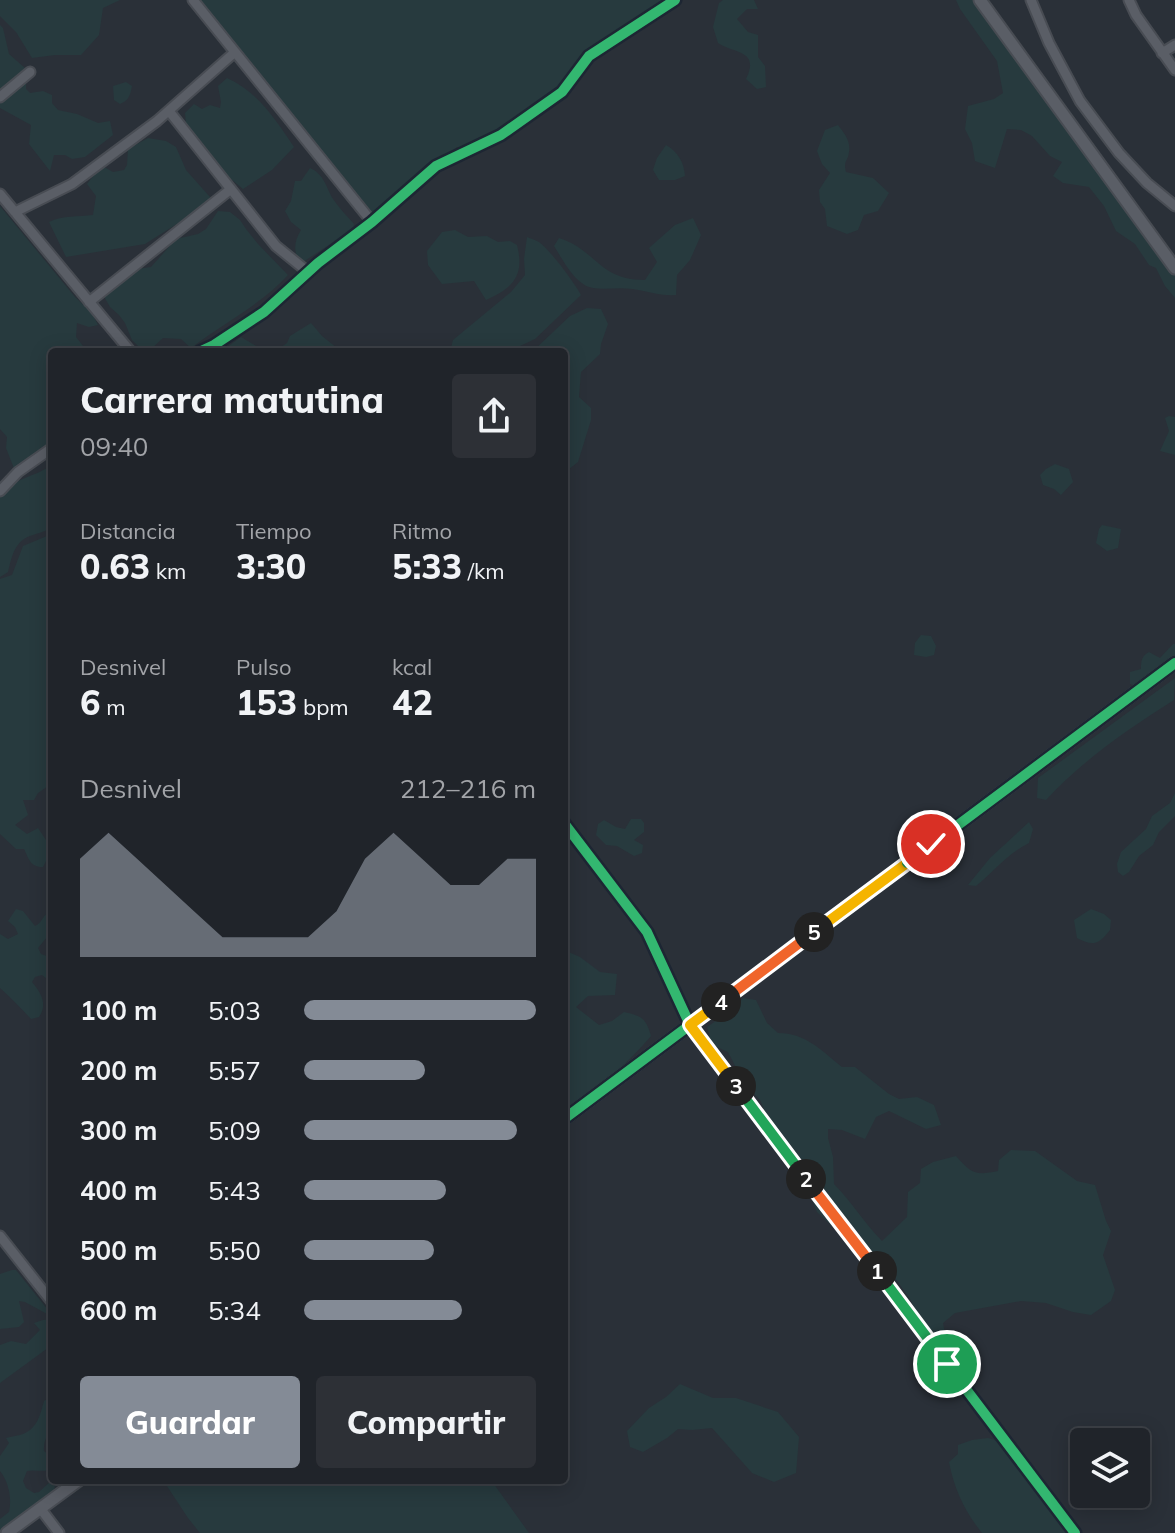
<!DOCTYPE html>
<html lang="es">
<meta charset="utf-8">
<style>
body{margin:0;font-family:Mulish,sans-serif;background:#2d3036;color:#f1f3f6;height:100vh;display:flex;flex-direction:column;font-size:30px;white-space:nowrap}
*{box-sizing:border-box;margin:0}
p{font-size:26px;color:#a2a4a8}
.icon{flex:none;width:44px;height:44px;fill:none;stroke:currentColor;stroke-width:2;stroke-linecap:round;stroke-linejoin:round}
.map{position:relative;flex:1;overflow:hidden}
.drawer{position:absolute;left:48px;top:348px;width:520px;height:1136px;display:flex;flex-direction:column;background:#20242a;border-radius:8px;box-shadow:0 4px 20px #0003,0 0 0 2px #3d4147}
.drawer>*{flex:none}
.controls{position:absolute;left:1070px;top:1428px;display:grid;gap:16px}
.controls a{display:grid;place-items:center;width:80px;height:80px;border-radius:8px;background:#20242a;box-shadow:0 4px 20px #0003,0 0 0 2px #3d4147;font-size:40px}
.pin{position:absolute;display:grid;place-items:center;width:68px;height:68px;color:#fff;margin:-34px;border:4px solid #fff;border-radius:50%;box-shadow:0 2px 8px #0007}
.km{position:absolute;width:40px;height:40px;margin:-20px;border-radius:50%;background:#222;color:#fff;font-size:22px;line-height:40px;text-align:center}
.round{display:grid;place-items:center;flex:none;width:84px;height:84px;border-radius:8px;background:#2d3036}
.headline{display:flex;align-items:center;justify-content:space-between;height:136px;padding:0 32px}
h1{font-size:36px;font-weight:800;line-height:60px}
.stats{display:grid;grid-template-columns:repeat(3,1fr);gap:12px;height:136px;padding:8px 32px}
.stats div{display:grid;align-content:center}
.stats b{font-size:34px;font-weight:800}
.stats small{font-size:22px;font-weight:400}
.stats p{font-size:22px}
.chart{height:224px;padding:16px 32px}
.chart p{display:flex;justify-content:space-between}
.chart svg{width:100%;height:144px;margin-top:8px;fill:#848b96;opacity:.7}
.cta{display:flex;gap:16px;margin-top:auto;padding:16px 32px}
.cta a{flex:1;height:92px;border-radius:8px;background:#848b96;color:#fff;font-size:32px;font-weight:800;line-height:92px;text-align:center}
.cta a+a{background:#2d3036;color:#f1f3f6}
ul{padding:0 32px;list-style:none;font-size:26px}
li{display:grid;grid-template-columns:128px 96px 1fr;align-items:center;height:60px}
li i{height:20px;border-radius:10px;background:#848b96}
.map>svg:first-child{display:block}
.green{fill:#273a3e}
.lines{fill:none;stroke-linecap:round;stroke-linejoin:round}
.minor-casing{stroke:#484c53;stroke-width:13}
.tertiary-casing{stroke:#484c53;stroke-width:15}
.minor{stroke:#5a5e66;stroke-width:9}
.tertiary{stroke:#5a5e66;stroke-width:11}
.cycleway-casing{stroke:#1d2633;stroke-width:15}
.cycleway{stroke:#33b770;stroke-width:10}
.split-1-casing{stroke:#fff;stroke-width:16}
.split-2-casing{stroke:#fff;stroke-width:16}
.split-3-casing{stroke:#fff;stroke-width:16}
.split-4-casing{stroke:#fff;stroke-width:16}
.split-5-casing{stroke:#fff;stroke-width:16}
.split-6-casing{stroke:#fff;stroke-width:16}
.split-7-casing{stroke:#fff;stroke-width:16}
.split-1{stroke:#22a559;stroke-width:10}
.split-2{stroke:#f0652b;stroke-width:10}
.split-3{stroke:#22a559;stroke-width:10}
.split-4{stroke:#f5b400;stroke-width:10}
.split-5{stroke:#f0652b;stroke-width:10}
.split-6{stroke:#f5b400;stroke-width:10}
.split-7{stroke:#22a559;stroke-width:10}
</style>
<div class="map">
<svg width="1175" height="1533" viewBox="0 0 1175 1533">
<rect width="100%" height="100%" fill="#2a3038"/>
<!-- green -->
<path class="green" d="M0,0h120l-17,8 -4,27 -18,20h-26l-23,3 -16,-26 -16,-16z
M194,0h472l-43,26 -31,24 -6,3 -30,37 -34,25 -24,17 -29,15h-12l-33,26 -13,5 -20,22 -18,13 -12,-8z
M723,0h31l4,9h-11l-10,10 11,13 10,3v22l7,9 1,21 -9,2 -11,-10c14,-29 -11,-25 -28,-36l-5,-16 6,-24z
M956,0h17l5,10 16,16 13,21 21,26 8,14 26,33 15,25 10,8 5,14 6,2 77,104v25l-10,-12 -9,-18 -7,-3 -14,-21 -19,-13 -12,-25 -15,-19 -26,-4 -10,-7 9,-14 -12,-6 -18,-20 -11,-6 -14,-1 -12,39 -20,-7 -3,-18 -7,-14 3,-23 26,-7 9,-6 -6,-32 -37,-52z
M0,25l3,3 6,26 17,15v20l4,4 13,-2 9,4v8l6,7 19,4 21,9 12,-2 3,14 -28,22 -13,2 -7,-4h-11l-4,16 -21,-27 2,-19 -31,-17z
M227,78c30,13 49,42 67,69l-22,23 -29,19 -12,-10 -15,-2 -11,-25 -19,-28 -1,-11 9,-9 8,5 8,-4 10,3 1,-6 -3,-16z
M126,82l6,4c-2,10 -3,14 -12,18l-6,-4 -1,-14z
M838,125c6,8 13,16 11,27 -1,10 -6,8 -3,20l27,6 16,15 -11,18 -14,4 -6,15 -11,4 -20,-8 -2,-17 -5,-7 -1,-12 11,-17 -8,-9 -5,-13 8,-21z
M148,138l18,3 10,6 10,23 24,27 -3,8 -62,39 -79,13 -17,-35c14,-7 29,-5 44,-7l3,-19 -9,-12 13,-17 6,1 7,4 11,-2 3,-5 1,-16z
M666,145c12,7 18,17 19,31l-10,4h-16l-6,-10 4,-12z
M310,168c14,6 16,19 23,31 6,9 14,17 21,25l-1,5 -53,35c-6,-13 -7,-21 1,-34l-10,-8 -6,-11 6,-10 4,-20h6z
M0,206l75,91 17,16 6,12 -9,2 -12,-4 -1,14 7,9 -4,6h-27v102l-22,14 -15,3 -9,-23 1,-11 -7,-8z
M218,211l12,1 10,8 6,9 12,15 30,31c-27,30 -65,48 -97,73l-10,-9 -18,-1 -12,11 -13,-3 -6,-6 -7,-17 -6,-8 -9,-8 -8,-14 28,-23 21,-3 25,-28 22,-5 8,-5z
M693,218l8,17 -11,25 -13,15 -1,20c-17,1 -28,-4 -44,-6 -13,-2 -27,1 -39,-1 -18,-3 -30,-28 -39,-42l5,-8c38,12 39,42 86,42l12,-18 -8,-14 26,-23z
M455,230l13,7 19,-1 11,6 12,-1 7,4c8,31 -4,43 -31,55l-12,-19 -32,3 -14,-19 -1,-14 15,-19z
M527,237c4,2 9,3 12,5 12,9 35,40 42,53l-46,44 -15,7 -6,6h-64l3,-12 58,-48 14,-17 -1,-16z
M587,308l14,1 7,15 -7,20 -1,10 -19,18 -2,25 12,11v12l-13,42 -14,11v-121h-32l38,-36z
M311,323l11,13 20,16h-68l13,-9 3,-7z
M241,337l25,15h-42l2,-4z
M1169,416l6,1v38l-15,-4 9,-20 -4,-13z
M1055,464l14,5 4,13 -12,13 -7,-6 -11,-4 -3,-10 6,-6z
M52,465v62c-7,5 -11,5 -19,8 -18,5 -21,20 -25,37l-8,5v-81c13,-18 35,-19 52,-31z
M1102,525l19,4 -3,19 -11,3 -11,-8 3,-14z
M52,534l-1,250 -13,9 -4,7h-11l5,15 -13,10 12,9 11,-6 10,15h4v22l-5,-6 -4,8c-13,0 -14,-8 -19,-18h-8l-16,-15v-255l12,-4 11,-29z
M921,635l10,1 5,10 -2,9 -8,2 -12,-2 1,-12z
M1173,644h2v13l-39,29 -6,-2v-12l11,-3c0,-9 1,-13 8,-17l11,6z
M1175,678l-1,22c-46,29 -91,60 -128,100l-9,-2 1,-20z
M1175,793v23l-16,16 -6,13 -14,11 -10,16 -6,4 -5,-4 -1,-8 4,-12 25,-23 6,-13 18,-13z
M631,819h10l3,4v9l-10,8 9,5 -1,8 -8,3 -17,-10 -11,-1 -10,-10 2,-11 6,-4 12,7 9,2z
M1029,822l4,7 -4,14c-22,11 -35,28 -53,43l-8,-1 22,-27z
M16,909l7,2 12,15c7,-2 8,-13 17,-15v20l-14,17 3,6 11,4v25l-10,-8 -7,2 -3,5c9,11 16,22 7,35l-8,2c-10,-11 -20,-21 -31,-31v-54l8,5 10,-5 -3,-7 -7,-6z
M1091,909l13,5 7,6 -1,10c-11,14 -16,17 -33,8l-3,-18z
M564,950l16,7 20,15 17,2 -2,21 -27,1 -12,11 23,18 13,-4 12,-9c18,4 22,6 27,24 -24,28 -54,56 -87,74z
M743,998l13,2 11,23 11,10c28,0 44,18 64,34h13l34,27 10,5 18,-2 17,8 7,20 -15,4 -37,-18 -13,6 -11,22 -23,-9 -14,-1v9l5,19 1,27c18,18 30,39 48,57l25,-24 1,-25 12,-9 1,-14 12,-7 23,-6c15,17 19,20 42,15l1,-11 12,-10 24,1 42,30 18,4 11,36 5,10 -8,24 12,35 -4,11 -20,14 -18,-3 -27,-9 -25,-2 -66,12 -12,10 5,26 -9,-4 -16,-20 -13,-26 -20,-28 -39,-27 -34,-32 -11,-27 3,-17 -22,-26 -12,-8 -15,-34 -16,-17 -16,-31 -16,-7 -5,-18 25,-17z
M12,1270h4l36,45h-3l-24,-13 -6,-1 5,21 -5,5 -19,2v-55z
M52,1319v26l-52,38v-38l11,-4 15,3 14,-14 -6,-7 9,-3z
M680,1384l33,14h23l42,14 21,25 -3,36 -22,9 -22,-9 -40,-45 -20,2 -14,-1 -11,9 -24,14 -13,-5 -3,-16 22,-23 17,-11z
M52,1396c0,9 2,20 0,29 -2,11 -9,12 -8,26l5,4 3,-1v15c-8,4 -17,0 -25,2l-4,10 3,7 8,5 5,-1 12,-11 4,3 -1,8 -54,41v-14l9,-7c3,-13 0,-30 -9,-41v-15l9,-13 -3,-5c4,-1 9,-2 14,-3 17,-5 20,-19 24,-34z
M988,1438l13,4 72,91h-91c-17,-21 -28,-44 -33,-71l9,-8v-9l14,-5z
M163,1480h328l38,53h-329l-12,-15z"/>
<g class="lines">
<!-- minor casing -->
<g class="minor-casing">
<path id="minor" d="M193,0l179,222
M1031,0l18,43 31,58 39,52 28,30 28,23
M1129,0l7,15 39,55
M1162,53l13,-8
M0,97l30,-25
M169,111l107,135 32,26
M0,194l131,158
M15,212l57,-28 85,-63 78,-69
M89,302l142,-113
M199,352l15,-7 50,-33 54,-49 54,-41 64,-56 65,-31 61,-43 27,-36 86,-56
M0,491l18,-19 34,-24
M564,823l83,109 43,93 385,508
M0,1236l52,66
M40,1508l19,25"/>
</g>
<!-- tertiary casing -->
<g class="tertiary-casing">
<path id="tertiary" d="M980,0l195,268
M564,1119l611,-456
M7,1533l72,-53"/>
</g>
<!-- minor -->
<use href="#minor" class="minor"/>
<!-- tertiary -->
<use href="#tertiary" class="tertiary"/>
<!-- cycleway casing -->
<g class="cycleway-casing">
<path id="cycleway" d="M199,352l15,-7 50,-33 54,-49 54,-41 64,-56 65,-31 61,-43 27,-36 86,-56
M564,823l83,109 43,93 385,508
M564,1119l611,-456"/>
</g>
<!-- cycleway -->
<use href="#cycleway" class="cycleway"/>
</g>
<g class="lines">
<!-- split-1 casing -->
<g class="split-1-casing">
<path id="split-1" d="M877,1271l70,93"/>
</g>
<!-- split-2 casing -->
<g class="split-2-casing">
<path id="split-2" d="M806,1179l71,92"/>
</g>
<!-- split-3 casing -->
<g class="split-3-casing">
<path id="split-3" d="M736,1086l70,93"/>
</g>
<!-- split-4 casing -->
<g class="split-4-casing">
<path id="split-4" d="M721,1002l-31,23 46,61"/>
</g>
<!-- split-5 casing -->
<g class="split-5-casing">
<path id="split-5" d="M721,1002l93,-70"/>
</g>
<!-- split-6 casing -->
<g class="split-6-casing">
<path id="split-6" d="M814,932l93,-69"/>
</g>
<!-- split-7 casing -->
<g class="split-7-casing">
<path id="split-7" d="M907,863l24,-19"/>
</g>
<!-- split-1 -->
<use href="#split-1" class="split-1"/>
<!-- split-2 -->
<use href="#split-2" class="split-2"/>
<!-- split-3 -->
<use href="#split-3" class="split-3"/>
<!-- split-4 -->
<use href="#split-4" class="split-4"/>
<!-- split-5 -->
<use href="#split-5" class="split-5"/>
<!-- split-6 -->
<use href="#split-6" class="split-6"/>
<!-- split-7 -->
<use href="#split-7" class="split-7"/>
</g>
</svg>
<div class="controls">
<a><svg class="icon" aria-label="layers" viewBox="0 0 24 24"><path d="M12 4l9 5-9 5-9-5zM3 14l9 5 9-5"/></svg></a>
</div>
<div class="pin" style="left:947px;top:1364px;background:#1e9e55"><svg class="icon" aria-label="arrive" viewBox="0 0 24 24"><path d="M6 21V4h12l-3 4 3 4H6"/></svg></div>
<div class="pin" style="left:931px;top:844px;background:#d93025"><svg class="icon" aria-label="check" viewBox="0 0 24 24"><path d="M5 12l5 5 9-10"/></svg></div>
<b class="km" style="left:877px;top:1271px">1</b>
<b class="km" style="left:806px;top:1179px">2</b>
<b class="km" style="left:736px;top:1086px">3</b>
<b class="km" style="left:721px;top:1002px">4</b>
<b class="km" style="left:814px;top:932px">5</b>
<section class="drawer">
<div class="headline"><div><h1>Carrera matutina</h1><p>09:40</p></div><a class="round"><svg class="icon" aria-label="share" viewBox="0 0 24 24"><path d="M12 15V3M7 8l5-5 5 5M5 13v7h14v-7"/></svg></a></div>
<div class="stats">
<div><p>Distancia</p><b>0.63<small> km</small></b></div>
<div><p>Tiempo</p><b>3:30</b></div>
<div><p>Ritmo</p><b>5:33<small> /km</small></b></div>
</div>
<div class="stats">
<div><p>Desnivel</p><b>6<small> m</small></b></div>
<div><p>Pulso</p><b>153<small> bpm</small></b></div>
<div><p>kcal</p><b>42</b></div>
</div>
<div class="chart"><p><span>Desnivel</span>212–216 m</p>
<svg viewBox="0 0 160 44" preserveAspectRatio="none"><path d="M0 44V14L10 6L20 14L30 22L40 30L50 38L60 38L70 38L80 38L90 30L100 14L110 6L120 14L130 22L140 22L150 14L160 14V44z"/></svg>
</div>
<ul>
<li><b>100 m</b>5:03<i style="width:100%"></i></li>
<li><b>200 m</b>5:57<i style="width:52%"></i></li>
<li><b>300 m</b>5:09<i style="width:92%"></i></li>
<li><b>400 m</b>5:43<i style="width:61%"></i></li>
<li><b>500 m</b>5:50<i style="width:56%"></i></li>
<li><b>600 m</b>5:34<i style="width:68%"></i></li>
</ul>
<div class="cta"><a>Guardar</a><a>Compartir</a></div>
</section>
</div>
